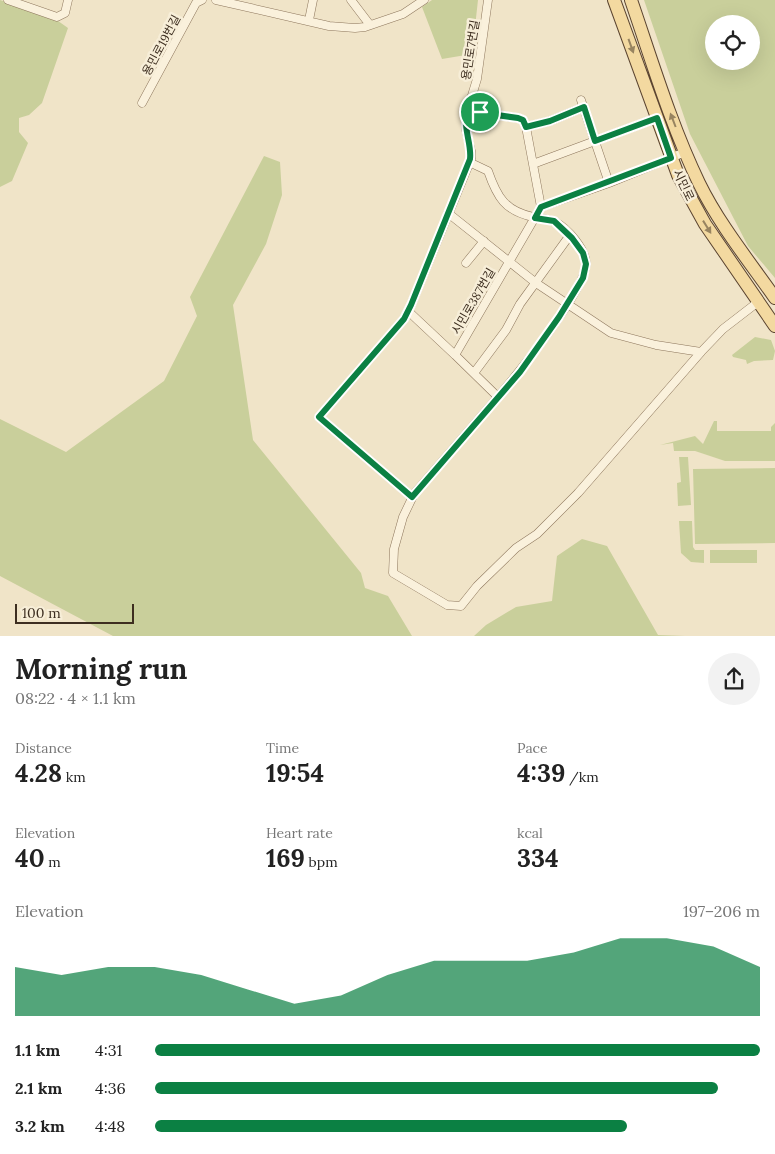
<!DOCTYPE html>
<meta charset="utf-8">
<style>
body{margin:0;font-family:Lora,"Noto Sans KR",serif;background:#f2f2f2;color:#222;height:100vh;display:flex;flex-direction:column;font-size:19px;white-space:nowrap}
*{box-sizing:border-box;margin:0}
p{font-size:16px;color:#767676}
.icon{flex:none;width:28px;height:28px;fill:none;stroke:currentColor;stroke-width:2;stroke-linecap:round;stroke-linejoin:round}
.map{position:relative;height:636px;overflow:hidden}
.sheet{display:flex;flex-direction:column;background:#fff;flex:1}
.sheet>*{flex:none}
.tools{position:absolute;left:705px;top:15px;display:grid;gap:10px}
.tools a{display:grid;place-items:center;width:55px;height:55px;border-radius:50%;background:#fff;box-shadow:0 5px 20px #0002;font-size:25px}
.scale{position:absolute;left:15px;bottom:12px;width:119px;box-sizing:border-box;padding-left:5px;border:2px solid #3d2e20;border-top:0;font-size:14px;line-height:18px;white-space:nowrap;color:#3d2e20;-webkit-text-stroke:4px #f7eed8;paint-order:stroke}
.pin{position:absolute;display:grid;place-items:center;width:42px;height:42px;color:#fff;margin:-21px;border:2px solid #fff;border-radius:50%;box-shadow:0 1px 5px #0007}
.round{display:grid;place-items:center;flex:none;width:52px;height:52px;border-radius:26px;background:#f2f2f2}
.headline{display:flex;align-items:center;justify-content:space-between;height:85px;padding:0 15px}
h1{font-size:28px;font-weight:700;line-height:38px}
.figures{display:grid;grid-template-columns:repeat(3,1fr);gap:8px;height:85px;padding:5px 15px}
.figures div{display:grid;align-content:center}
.figures b{font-size:25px;font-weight:700}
.figures small{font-size:14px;font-weight:400}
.figures p{font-size:14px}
.chart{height:140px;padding:10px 15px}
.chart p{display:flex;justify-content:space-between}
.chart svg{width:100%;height:90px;margin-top:5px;fill:#0b8043;opacity:.7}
ul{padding:0 15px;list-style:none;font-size:16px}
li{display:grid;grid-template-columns:80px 60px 1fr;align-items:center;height:38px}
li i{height:12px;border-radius:6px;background:#0b8043}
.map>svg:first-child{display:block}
.green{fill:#c9cf9b;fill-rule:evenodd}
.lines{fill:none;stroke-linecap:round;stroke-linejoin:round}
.minor-casing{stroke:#8d765c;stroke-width:9}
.primary-casing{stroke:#5b4430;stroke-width:14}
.minor{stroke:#faf1dc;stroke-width:8}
.primary{stroke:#f3d9a0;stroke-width:12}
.oneway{fill:#988460}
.route-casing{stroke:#fff;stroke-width:10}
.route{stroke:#0b8043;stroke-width:6}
.labels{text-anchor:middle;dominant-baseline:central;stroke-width:5;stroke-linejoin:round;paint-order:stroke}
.street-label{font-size:12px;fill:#3d2e20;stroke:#f7eed8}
</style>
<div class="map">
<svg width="775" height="637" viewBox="0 0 775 637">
<rect width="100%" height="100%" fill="#f0e4c8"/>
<!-- green -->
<path class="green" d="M0,0l51,16 17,12 -26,75 -13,12 -10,3v14l9,11 -16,38 -12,6z
M432,0h46l-6,54 -30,5 -20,-52z
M644,0h131v278l-27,-32 -58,-112zM714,24h37v37h-37z
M264,156l16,6 2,33 -16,49 -33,61 20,135 108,133 4,15 23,8 24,40h-299l-113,-60v-157l66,33 98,-71 33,-65 -7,-19z
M755,337l16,3 4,11 -2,9 -19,1 -7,3 -1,-4 -13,-3 -1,-2z
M714,421h3v10h54v-4l4,-4v38h-50l-30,-10h-21l-1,-8 -13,2 35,-9 8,8z
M679,457h9l3,48 -13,1 -1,-23 4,-1z
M775,468v75l-80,1 -2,-75z
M679,521h13l1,26 2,3h9v13l-13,-1 -10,-9z
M582,539l25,7 51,89 27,1h-211l12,-11 30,-18 36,-6 5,-45z
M710,550h47v13h-47z"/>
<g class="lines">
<!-- minor casing -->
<g class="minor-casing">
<path id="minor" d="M8,0l49,17 8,-4 3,-13
M216,0l113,26 26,2 10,-1 38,-13 21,-14
M351,0l19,25
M309,20l4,-20
M581,100l28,83
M142,103l54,-100 6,-3
M468,111l50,7 5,2 3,7 24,-6 34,-14
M526,127l15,80
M685,152l-76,31 -68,24 -86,148 43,42 -84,97 -11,23 -9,32 -1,24 54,32 14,1 16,-20 39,-38 21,-14 41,-41 123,-141
M469,162l19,9c9,26 17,40 45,46 7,2 16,2 22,5 13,6 31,28 31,42 0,25 -70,112 -88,133
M533,164l124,-46
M448,213l88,70 75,50 45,12 45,7 22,-23 35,-27
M466,263l18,-22
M408,311l47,44
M474,373l32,-43 14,-26 50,-69
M412,497l-93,-80 85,-98 7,-14 60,-146v-8l-5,-21v-15l11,-36 11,-79"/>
</g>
<!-- primary casing -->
<g class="primary-casing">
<path id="primary" d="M614,0l64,175 27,49 70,102
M631,0c21,61 40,125 68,183 20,41 50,78 76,115"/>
</g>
<!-- minor -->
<use href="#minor" class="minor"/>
<!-- primary -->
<use href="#primary" class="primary"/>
</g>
<!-- one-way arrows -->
<defs><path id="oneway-solid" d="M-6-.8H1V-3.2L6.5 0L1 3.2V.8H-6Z" transform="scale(1.25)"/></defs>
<g class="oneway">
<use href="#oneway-solid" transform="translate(631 46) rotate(70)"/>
<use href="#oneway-solid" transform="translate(673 120) rotate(-111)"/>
<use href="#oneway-solid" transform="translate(707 227) rotate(58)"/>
</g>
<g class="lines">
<!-- route casing -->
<g class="route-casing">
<path id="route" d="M584,107l11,34 62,-23 14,40 -130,49 -6,11 19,3 18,17 11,15 3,11 -3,14 -24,39 -39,55 -108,125 -93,-80 85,-98 7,-14 59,-146c2,-16 -8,-31 -2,-48l50,7 5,2 3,7 24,-6z"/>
</g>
<!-- route -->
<use href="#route" class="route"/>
</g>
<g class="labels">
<!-- street labels -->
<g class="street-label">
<text transform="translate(161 45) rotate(-62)">용민로19번길</text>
<text transform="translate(470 50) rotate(-81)">용민로7번길</text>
<text transform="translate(684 185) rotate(64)">시민로</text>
<text transform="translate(473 301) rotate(-60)">시민로387번길</text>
</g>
</g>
</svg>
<div class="tools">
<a><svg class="icon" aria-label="locate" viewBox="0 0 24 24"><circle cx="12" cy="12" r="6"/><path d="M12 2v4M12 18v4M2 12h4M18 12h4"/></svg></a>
</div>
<div class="scale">100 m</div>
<div class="pin" style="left:480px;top:112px;background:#1e9e55"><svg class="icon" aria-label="arrive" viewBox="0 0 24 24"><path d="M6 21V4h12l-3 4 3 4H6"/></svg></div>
</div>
<section class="sheet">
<div class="headline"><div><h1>Morning run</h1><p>08:22 · 4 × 1.1 km</p></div><a class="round"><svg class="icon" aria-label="share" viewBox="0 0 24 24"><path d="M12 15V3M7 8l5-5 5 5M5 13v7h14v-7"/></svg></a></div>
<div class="figures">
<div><p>Distance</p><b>4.28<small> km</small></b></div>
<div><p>Time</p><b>19:54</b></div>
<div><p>Pace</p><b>4:39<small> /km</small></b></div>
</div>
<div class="figures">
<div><p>Elevation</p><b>40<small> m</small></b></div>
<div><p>Heart rate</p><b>169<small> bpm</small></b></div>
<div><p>kcal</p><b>334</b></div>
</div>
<div class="chart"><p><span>Elevation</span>197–206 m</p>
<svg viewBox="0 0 160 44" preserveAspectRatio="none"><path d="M0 44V20L10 24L20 20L30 20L40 24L50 31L60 38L70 34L80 24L90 17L100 17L110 17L120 13L130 6L140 6L150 10L160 20V44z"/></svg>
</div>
<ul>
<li><b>1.1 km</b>4:31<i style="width:100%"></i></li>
<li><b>2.1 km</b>4:36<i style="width:93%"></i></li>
<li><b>3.2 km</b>4:48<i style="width:78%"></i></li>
</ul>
</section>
